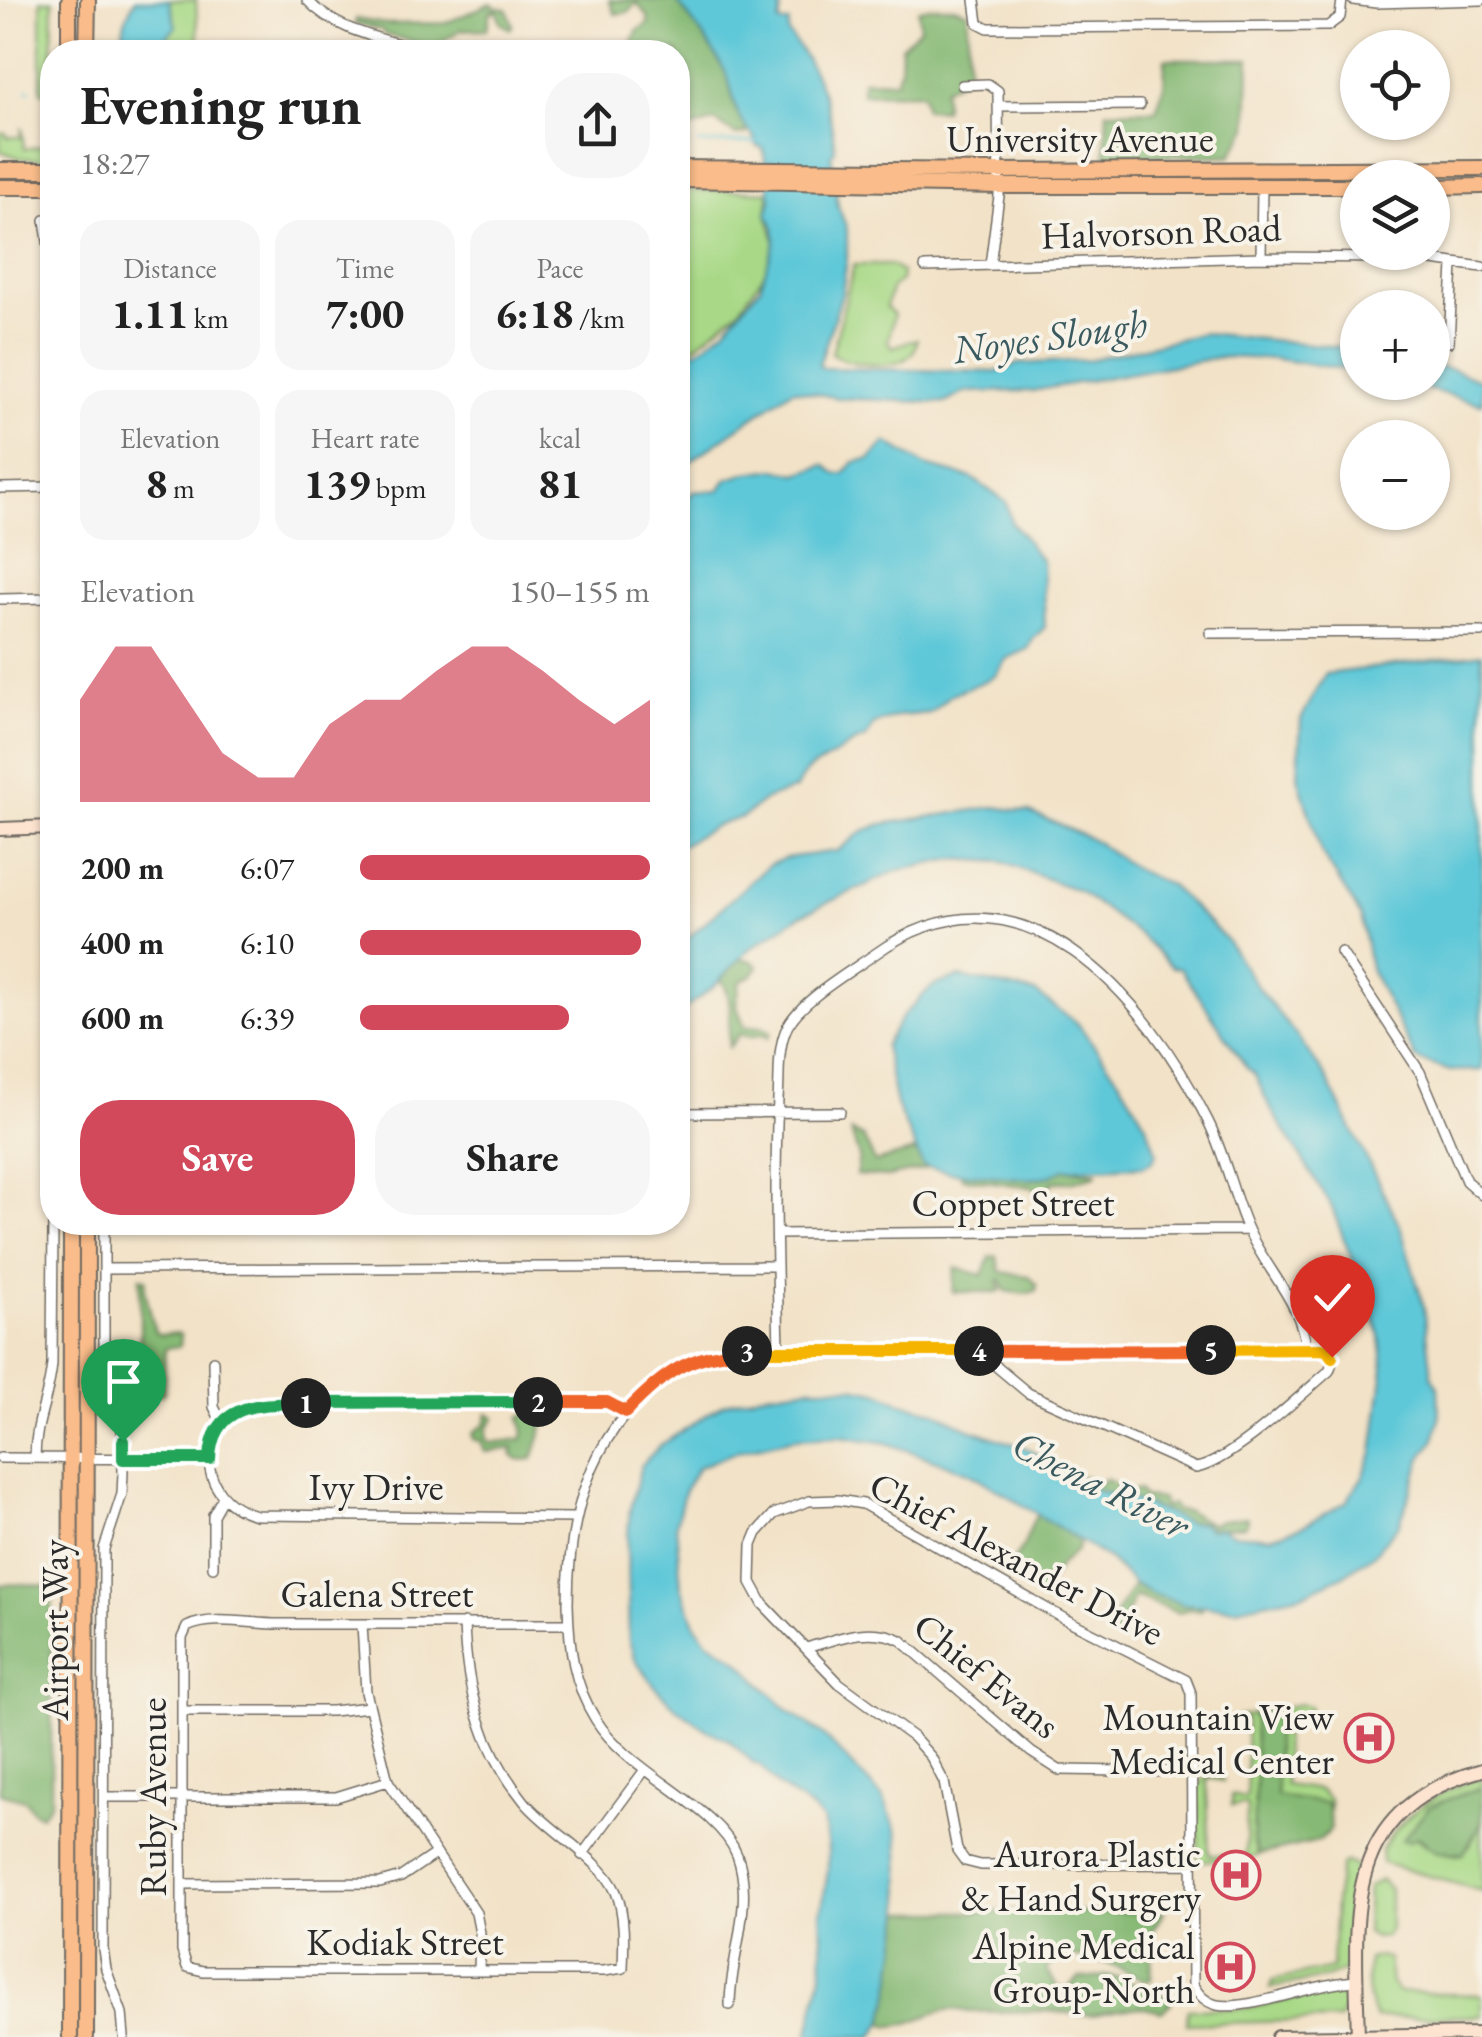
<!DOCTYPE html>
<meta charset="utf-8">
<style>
body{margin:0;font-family:"EB Garamond",serif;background:#f6f6f6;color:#222;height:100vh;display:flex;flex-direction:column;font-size:38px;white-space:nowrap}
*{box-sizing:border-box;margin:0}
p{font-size:32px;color:#767676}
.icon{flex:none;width:55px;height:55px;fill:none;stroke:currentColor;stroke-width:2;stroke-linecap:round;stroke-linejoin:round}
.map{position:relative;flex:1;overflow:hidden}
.sheet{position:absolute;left:40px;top:40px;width:650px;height:1195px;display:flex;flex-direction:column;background:#fff;border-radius:40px;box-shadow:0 2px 8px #0004}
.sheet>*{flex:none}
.tools{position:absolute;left:1340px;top:30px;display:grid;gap:20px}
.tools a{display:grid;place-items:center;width:110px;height:110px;border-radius:50%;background:#fff;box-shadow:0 2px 8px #0004;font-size:50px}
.pin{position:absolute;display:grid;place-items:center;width:85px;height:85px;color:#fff;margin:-102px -42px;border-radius:50% 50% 50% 0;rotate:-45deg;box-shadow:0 0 10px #0007}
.pin .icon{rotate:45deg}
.km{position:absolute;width:50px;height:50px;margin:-25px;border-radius:50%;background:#222;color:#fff;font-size:28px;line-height:50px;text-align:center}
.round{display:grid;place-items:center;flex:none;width:105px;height:105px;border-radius:40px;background:#f6f6f6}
.overview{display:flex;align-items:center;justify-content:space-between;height:170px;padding:0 40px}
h1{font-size:55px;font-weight:700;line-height:75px}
.metrics{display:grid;grid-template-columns:repeat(3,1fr);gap:15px;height:170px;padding:10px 40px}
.metrics div{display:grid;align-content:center;border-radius:25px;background:#f6f6f6;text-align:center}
.metrics b{font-size:42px;font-weight:700}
.metrics small{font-size:28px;font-weight:400}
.metrics p{font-size:28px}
.chart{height:280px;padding:20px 40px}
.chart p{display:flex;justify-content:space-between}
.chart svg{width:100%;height:180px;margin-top:10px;fill:#d1495b;opacity:.7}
.action{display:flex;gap:20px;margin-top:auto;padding:20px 40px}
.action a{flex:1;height:115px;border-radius:40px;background:#d1495b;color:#fff;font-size:40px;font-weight:700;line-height:115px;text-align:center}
.action a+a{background:#f6f6f6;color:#222}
ul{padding:0 40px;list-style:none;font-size:32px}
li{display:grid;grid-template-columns:160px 120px 1fr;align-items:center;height:75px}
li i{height:25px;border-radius:12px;background:#d1495b}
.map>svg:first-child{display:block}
.green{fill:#a9d987;stroke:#6a8259;stroke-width:2.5}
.forest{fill:#86b974;stroke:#587250;stroke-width:2.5}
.water{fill:#5ec8d8;stroke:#447a82;stroke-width:2.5}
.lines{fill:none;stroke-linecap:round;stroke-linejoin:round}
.stream{stroke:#5ec8d8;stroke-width:2.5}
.street-casing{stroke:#716b62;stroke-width:12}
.secondary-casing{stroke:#716b62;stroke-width:16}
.primary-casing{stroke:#716b62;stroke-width:18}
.street{stroke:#fff;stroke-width:9}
.secondary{stroke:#fde4d0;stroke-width:12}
.primary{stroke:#f9bc8a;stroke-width:14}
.split-1-casing{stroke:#fff;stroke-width:20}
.split-2-casing{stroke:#fff;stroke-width:20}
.split-3-casing{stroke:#fff;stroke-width:20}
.split-4-casing{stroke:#fff;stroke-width:20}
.split-5-casing{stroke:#fff;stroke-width:20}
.split-6-casing{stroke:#fff;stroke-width:20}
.split-1{stroke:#22a559;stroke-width:12}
.split-2{stroke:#22a559;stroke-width:12}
.split-3{stroke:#f0652b;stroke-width:12}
.split-4{stroke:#f5b400;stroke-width:12}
.split-5{stroke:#f0652b;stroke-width:12}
.split-6{stroke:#f5b400;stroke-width:12}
.labels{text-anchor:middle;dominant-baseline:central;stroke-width:8;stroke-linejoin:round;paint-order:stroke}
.street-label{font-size:38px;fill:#2b2b2b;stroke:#f7f3e8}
.poi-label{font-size:38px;fill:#2b2b2b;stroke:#f7f3e8;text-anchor:end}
.water-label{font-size:40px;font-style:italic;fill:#3a5a5f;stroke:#f7f3e8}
</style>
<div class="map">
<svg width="1482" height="2037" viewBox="0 0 1482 2037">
<rect width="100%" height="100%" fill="#f7f3e8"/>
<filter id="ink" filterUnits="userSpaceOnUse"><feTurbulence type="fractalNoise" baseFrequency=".01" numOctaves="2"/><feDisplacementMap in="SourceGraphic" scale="20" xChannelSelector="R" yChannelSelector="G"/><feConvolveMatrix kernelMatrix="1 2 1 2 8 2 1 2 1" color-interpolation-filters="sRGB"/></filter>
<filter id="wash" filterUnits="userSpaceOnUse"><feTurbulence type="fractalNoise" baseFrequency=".0048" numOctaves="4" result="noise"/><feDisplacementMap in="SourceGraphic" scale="40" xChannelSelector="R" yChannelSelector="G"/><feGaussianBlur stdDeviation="2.25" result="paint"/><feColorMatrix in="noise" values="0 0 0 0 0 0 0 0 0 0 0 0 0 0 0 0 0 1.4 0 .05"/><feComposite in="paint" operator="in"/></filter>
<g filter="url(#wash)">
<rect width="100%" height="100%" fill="#f2e2c7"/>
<!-- green -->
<path class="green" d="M41,0h12l-1,154 -6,6 -27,-2 -19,-7v-18h6l1,4h14l1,-11 2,23 24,-4v-52l-7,-1z
M169,0h27l3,48 7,3 -42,1 -3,-11 15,-14 -4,-17 -4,-5z
M730,190l40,2 -3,22 8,27 -6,26 -30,43 -61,50v-169z
M854,265h36l12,7 -1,9 -9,6 -6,20 8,7 -6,27 4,6 25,-8c-1,36 -63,28 -85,15z
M1300,1704l9,2v7l-25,2 1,70 35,5 9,9 1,11 -3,-7 -51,-6v-88z
M1253,1714l3,56 -3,71 4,12 5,1 -11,4 -50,3 -3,-4v-72l8,-9h14l3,5 -14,-3 -2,3 2,74h37l1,-47 -2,-4 -13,2v-11l13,3 2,-3 -1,-76 -36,3z
M1476,1779l6,2v6l-52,19 -24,30c17,3 15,8 28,14 7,4 18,4 26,5l10,-10 12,-24v70l-100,-28 -1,-14c25,-37 53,-56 95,-70z
M1346,1862l8,3 2,7 -11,98 -17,7 -57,11 1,-7 60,-13 3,-66 6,-37z
M1381,1880l9,9v40l-5,8 -11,1 -8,-5 2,-46z
M1381,1956l7,3 3,24 7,9 84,3v21l-107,2c-8,-17 -10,-40 -6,-59z
M1328,1991l17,6 1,10 -7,13 -152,4 1,-15 63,-1z"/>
<!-- forest -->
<path class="forest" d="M609,0h67c11,15 48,61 52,78 5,16 5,36 20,49l-2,7 -10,1 -21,-14 -35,11 -2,-17 4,-8 -4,-5v-50h-46l-2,-4 7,-17 11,-7v-8l-12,-13 -8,9 -13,2z
M491,3l4,4 12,2 6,16 -3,4 -9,-6 -4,-12h-6l-4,18 -26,1 -27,16 -48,-11 -4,-5 -27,-7 1,-4 30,5 60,-1z
M930,7h24l14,5v62l-24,15v21l-19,-1 -3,-16 -60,1v-14l34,1 4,-12 1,-23 19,-18 -2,-18z
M1165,59h85l-2,69 -17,28h-126l2,-45 49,-1 8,-24z
M740,958l12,3 6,5 -6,9 -12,7 -4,23 9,22 17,-1 9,6 -3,6 -5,-4 -13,3 -10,-3 -11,13c-2,-22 7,-46 -8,-67z
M851,1132l12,5 12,25 40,-11 11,18 -39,8 -31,-2 3,-18z
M1065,1169l32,3 -1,3 -25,7h-18l-9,12 -13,-7 -69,-9 -1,-6 45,4z
M997,1256l4,16 28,4 8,9 -1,6 -12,3 -18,-3 -6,-11 -2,3 3,7 -4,2h-44l2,-24 28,7 7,-18z
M140,1277l6,2 -1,11 10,42 5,3 18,-2 3,2 -1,11 -15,2 -1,45 -4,2 -3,-36 -36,-2 1,-8 18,-9z
M488,1413l7,4 -8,12v11l4,3 31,-4 2,-6 -4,-16 6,-3h15l2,14 -10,31 -16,1 -5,-6 2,-6 -29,4 -4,-11 -8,-2v-6l12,-9z
M1056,1467l20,12 6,-3 18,7 6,-4 23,13 10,-2 4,7 19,2 2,9 7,-4 5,7h11l24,13 10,-4 26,-3 1,4 -3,5 -36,3 -7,-7 -13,1 -47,-20 -64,-18z
M1039,1514l40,27 -2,9 -16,14 -21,32 -35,-24 19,-27 9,-24z
M26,1584l24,3 2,4 -1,211 -10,13 -8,-4 -8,-11 -25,-7v-208z
M1134,1584l48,20 19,1v5l-13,-1 -10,4 -43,-17 -8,16 -5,25h-7c-9,-18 10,-36 19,-53z
M1276,1709v87l51,7 4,26 -13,12 -56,13 -4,-1 -5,-12 3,-71 -3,-56z
M1482,1787v34l-19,33 -28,-3 -17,-14 -11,5 -5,-2 28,-34z
M902,1912h262l-11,17 -2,51h-7c-23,-12 -77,-39 -97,-11l11,20 10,-1 11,-10 27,-2 14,2 49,19 2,6 -9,9 -23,-5 -47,8 -48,-4 -75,1c-30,-11 -53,16 -81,14l-5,-4z"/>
<!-- water -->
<path class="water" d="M135,0h34l7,27 -14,14 2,11h-38c-6,-21 -2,-33 9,-52z
M676,0h97l8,10 -2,13h10l-1,10c29,36 43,72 47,118l-4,3 7,52 9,23v30l-5,35 -23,71 4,3 174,4 20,-8 71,-4 116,-27 153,16v22l-81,-12 -55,-2 -189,34 -67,1 -20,11 -107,-5 -45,-9 -115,81v-110l23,-12 25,-20 34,-41 15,-46 -1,-14 -7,-13 4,-14 -8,-52 -6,-2c-3,-13 -10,-15 -16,-26 -8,-14 -8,-30 -14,-44 -8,-21 -37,-57 -51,-76z
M1433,366l22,4 27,11v23l-77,-21 27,-1z
M886,442l40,24 46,12 34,24 6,22c13,10 17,25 30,36l3,67 -12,12 -5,10 -22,10 -10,16 -8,5 -36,14 -22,19 -31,3 -25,8 -8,14c-14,5 -16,7 -28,15 -20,14 -31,10 -42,36l-30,10 -23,18 -28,9 -37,21v-337l15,-18 26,-2 7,-10 21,-7 29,-4 21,5 28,-9 11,9h8l10,-12 16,-3z
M1482,654v416l-32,1 -34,-12 -46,-91 -9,-52 -40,-64 -23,-75 3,-58 24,-45z
M994,807l35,5 29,12 37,17 41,29 34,15 55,53 33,50 41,51 27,38 74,149 24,81 8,69 6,11 1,32 -5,22 -12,17 -22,65 -25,30 -33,23 -39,18 -67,14 -54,-4 -29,-10 -19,-10 -24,-24 -116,-73 -26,-15 -81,-29 -47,-7 -45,2 -57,13 -40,16 -13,22 -9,35 5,63 15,39 12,15 28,17 50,51 36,25 27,28 34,36 15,35 4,79 -12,85 -7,25 -11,15h-64l15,-68 -2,-56 7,-42v-24l-5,-26 -11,-12 -34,-23 -18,-21 -8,-3 -24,-23 -19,-8 -34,-24 -19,-19 -21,-29 -6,-18 -2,-93 3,-39 11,-43 6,-7 14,-14 62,-41 36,-10 51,-7h42l30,6 20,10 32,8 35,18 60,20 48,36 65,18 47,20h13l7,6 12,-1 12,6 37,3 29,-9 47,-26 16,-24 11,-25 11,-85 -5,-37 -48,-126 -62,-99 -15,-33 -7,-5 -67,-100 -8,-1 -31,-31 -62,-45 -77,-29 -49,-3 -57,12 -95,44 -53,35 -35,37 -35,27v-67l91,-82 16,-7 52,-7 26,-20 19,-7z
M960,977l76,16 42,31 41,55 27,45 11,29 -4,8 -9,5 -80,3 -13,7 -21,3 -81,-7 -26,-6 -27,-62 -12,-58 18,-29 24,-25 8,-7z"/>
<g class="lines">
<!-- stream -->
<path class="stream" d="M27,90h3
M678,144h10
M698,144l59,-2"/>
</g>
</g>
<g filter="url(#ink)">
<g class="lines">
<!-- street casing -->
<g class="street-casing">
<path id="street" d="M307,0c31,33 77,38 118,52
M975,0l3,23 10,5 340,-2 12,-9 2,-17
M1353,0l23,3 106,-3
M962,85l26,-1 10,7 1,105 -9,69
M998,106l142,-1
M45,220l7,50
M1397,255l85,12
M1261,257l1,-71
M925,267l336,-10 136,1
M1449,342l4,-77
M0,488l52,-1
M0,599l52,-1
M1210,633l272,-1
M49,762l3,-4
M1341,952l79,120 46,109 16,14
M47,968l5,11v93
M678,1113l162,-1
M104,1222v140l2,20 16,43 1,48 -1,21 -18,55 -1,400 3,20 16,44 2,24
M777,1234l471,-4
M104,1269l673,-3
M779,1349c-2,-83 -5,-167 -1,-250 2,-22 -1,-45 7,-67 10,-29 65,-60 90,-78 147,-105 271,43 333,167 17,34 24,71 39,106 18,43 54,73 59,121
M213,1361l1,46 8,16
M0,1458l209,1
M35,1458c0,-37 14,-60 17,-94l1,-142
M575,1518l-319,-3c-68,-18 -59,-103 10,-112l336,-1 15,3 9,7
M213,1567v-52l10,-18
M464,1623c2,67 17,125 60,178 24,30 77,57 92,91 9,21 8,53 7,76l-19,3h-401l-16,-4 -5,-16v-313l5,-11c24,-12 64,-3 91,-3 97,0 194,0 290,0
M362,1624l4,68 22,89 88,132 4,20 -1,38
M807,1648c32,-10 62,-23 94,-8l130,112 28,18 132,2
M182,1711h150l37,-4
M104,1797h232l52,-16
M582,1855l62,-84
M1191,1864l-210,1 -16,-4 -8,-11 -13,-68 -13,-25 -18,-20 -74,-54 -76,-79 -12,-22 1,-37 5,-12 17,-19 35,-13 29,-1 25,4 202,115 121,61 5,13 2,292c6,10 12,17 24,20 34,6 99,-23 141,-24
M182,1884l198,-1 21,-6 34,-23
M730,2005c0,-49 25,-102 7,-150 -19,-49 -108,-82 -141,-135 -23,-36 -27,-74 -28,-116 0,-85 20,-167 91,-222 19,-15 37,-27 60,-30l587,-4 21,2 6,10 -4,11c-28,24 -100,92 -133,97l-168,-75 -30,-25 -7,-8 -2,-9"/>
</g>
<!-- secondary casing -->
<g class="secondary-casing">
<path id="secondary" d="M0,829l52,-2
M1278,2037l204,-3
M1358,2037c-3,-122 -19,-227 124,-267"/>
</g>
<!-- primary casing -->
<g class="primary-casing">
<path id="primary" d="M69,52v-52
M87,52l1,-52
M678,168l321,3 483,-3
M0,170h52
M678,180l321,6h359
M0,187h52
M1432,187l50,-1
M70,2037l1,-815
M86,2037l1,-815"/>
</g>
<!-- street -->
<use href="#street" class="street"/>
<!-- secondary -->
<use href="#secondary" class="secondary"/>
<!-- primary -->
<use href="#primary" class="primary"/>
</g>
</g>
<g class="lines" filter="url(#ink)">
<!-- split-1 casing -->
<g class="split-1-casing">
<path id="split-1" d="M123,1441v18h87c2,-58 53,-55 96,-56"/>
</g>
<!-- split-2 casing -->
<g class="split-2-casing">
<path id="split-2" d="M306,1403l232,-1"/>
</g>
<!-- split-3 casing -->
<g class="split-3-casing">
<path id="split-3" d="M538,1402h69l19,10c39,-41 64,-58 121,-61"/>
</g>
<!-- split-4 casing -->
<g class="split-4-casing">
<path id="split-4" d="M747,1351h232"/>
</g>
<!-- split-5 casing -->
<g class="split-5-casing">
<path id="split-5" d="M979,1351l232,-1"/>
</g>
<!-- split-6 casing -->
<g class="split-6-casing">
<path id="split-6" d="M1211,1350l109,-1 7,1 5,7"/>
</g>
<!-- split-1 -->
<use href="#split-1" class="split-1"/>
<!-- split-2 -->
<use href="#split-2" class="split-2"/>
<!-- split-3 -->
<use href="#split-3" class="split-3"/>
<!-- split-4 -->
<use href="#split-4" class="split-4"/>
<!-- split-5 -->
<use href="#split-5" class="split-5"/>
<!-- split-6 -->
<use href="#split-6" class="split-6"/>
</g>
<!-- icons -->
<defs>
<g id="hospital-ring" transform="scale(2.5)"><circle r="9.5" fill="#f7f3e8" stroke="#d1495b" stroke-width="1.5"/><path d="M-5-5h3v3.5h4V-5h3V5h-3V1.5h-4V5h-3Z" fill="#d1495b"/></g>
</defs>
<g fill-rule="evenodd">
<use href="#hospital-ring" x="1369" y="1738"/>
<use href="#hospital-ring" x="1236" y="1875"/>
<use href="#hospital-ring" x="1230" y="1967"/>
</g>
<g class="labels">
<!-- street labels -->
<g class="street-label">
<text x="1080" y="138">University Avenue</text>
<text transform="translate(1161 231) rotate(-2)">Halvorson Road</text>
<text x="1013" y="1202">Coppet Street</text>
<text x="376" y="1486">Ivy Drive</text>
<text transform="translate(1017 1558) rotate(28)">Chief Alexander Drive</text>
<text x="377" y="1593">Galena Street</text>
<text transform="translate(54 1630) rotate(-90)">Airport Way</text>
<text transform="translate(987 1675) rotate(39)">Chief Evans</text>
<text transform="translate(152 1797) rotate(-90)">Ruby Avenue</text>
<text x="405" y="1941">Kodiak Street</text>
</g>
<!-- poi labels -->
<g class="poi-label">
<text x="1334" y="1716">Mountain View<tspan x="1334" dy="44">Medical Center</tspan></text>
<text x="1201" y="1853">Aurora Plastic<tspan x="1201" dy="44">&amp; Hand Surgery</tspan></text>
<text x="1195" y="1945">Alpine Medical<tspan x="1195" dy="44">Group-North</tspan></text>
</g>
<!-- water labels -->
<g class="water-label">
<text transform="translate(1050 336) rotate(-8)">Noyes Slough</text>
<text transform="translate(1101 1484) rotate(27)">Chena River</text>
</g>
</g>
</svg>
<div class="tools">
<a><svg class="icon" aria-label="locate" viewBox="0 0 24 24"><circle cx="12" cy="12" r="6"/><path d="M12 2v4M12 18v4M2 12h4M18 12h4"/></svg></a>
<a><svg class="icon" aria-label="layers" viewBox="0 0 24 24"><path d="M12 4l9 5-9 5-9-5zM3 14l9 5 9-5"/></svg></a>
<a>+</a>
<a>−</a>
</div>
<div class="pin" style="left:123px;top:1441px;background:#1e9e55"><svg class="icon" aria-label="arrive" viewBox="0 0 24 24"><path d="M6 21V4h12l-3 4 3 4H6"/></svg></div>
<div class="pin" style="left:1332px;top:1357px;background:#d93025"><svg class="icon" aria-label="check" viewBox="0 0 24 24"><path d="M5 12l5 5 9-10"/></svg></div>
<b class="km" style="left:306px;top:1403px">1</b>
<b class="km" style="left:538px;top:1402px">2</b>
<b class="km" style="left:747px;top:1351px">3</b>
<b class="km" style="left:979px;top:1351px">4</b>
<b class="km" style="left:1211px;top:1350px">5</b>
<section class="sheet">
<div class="overview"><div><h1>Evening run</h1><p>18:27</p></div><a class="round"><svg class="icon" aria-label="share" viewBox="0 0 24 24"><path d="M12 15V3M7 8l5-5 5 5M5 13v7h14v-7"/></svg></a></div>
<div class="metrics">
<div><p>Distance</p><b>1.11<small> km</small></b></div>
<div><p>Time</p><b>7:00</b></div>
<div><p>Pace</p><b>6:18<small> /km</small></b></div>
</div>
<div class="metrics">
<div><p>Elevation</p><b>8<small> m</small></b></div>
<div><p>Heart rate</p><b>139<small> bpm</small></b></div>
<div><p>kcal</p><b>81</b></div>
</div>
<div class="chart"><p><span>Elevation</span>150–155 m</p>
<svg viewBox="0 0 160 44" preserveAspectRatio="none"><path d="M0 44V19L10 6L20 6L30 19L40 32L50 38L60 38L70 25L80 19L90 19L100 12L110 6L120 6L130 12L140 19L150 25L160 19V44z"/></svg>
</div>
<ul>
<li><b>200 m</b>6:07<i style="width:100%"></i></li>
<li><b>400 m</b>6:10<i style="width:97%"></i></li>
<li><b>600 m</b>6:39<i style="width:72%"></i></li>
</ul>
<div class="action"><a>Save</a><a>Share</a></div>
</section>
</div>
